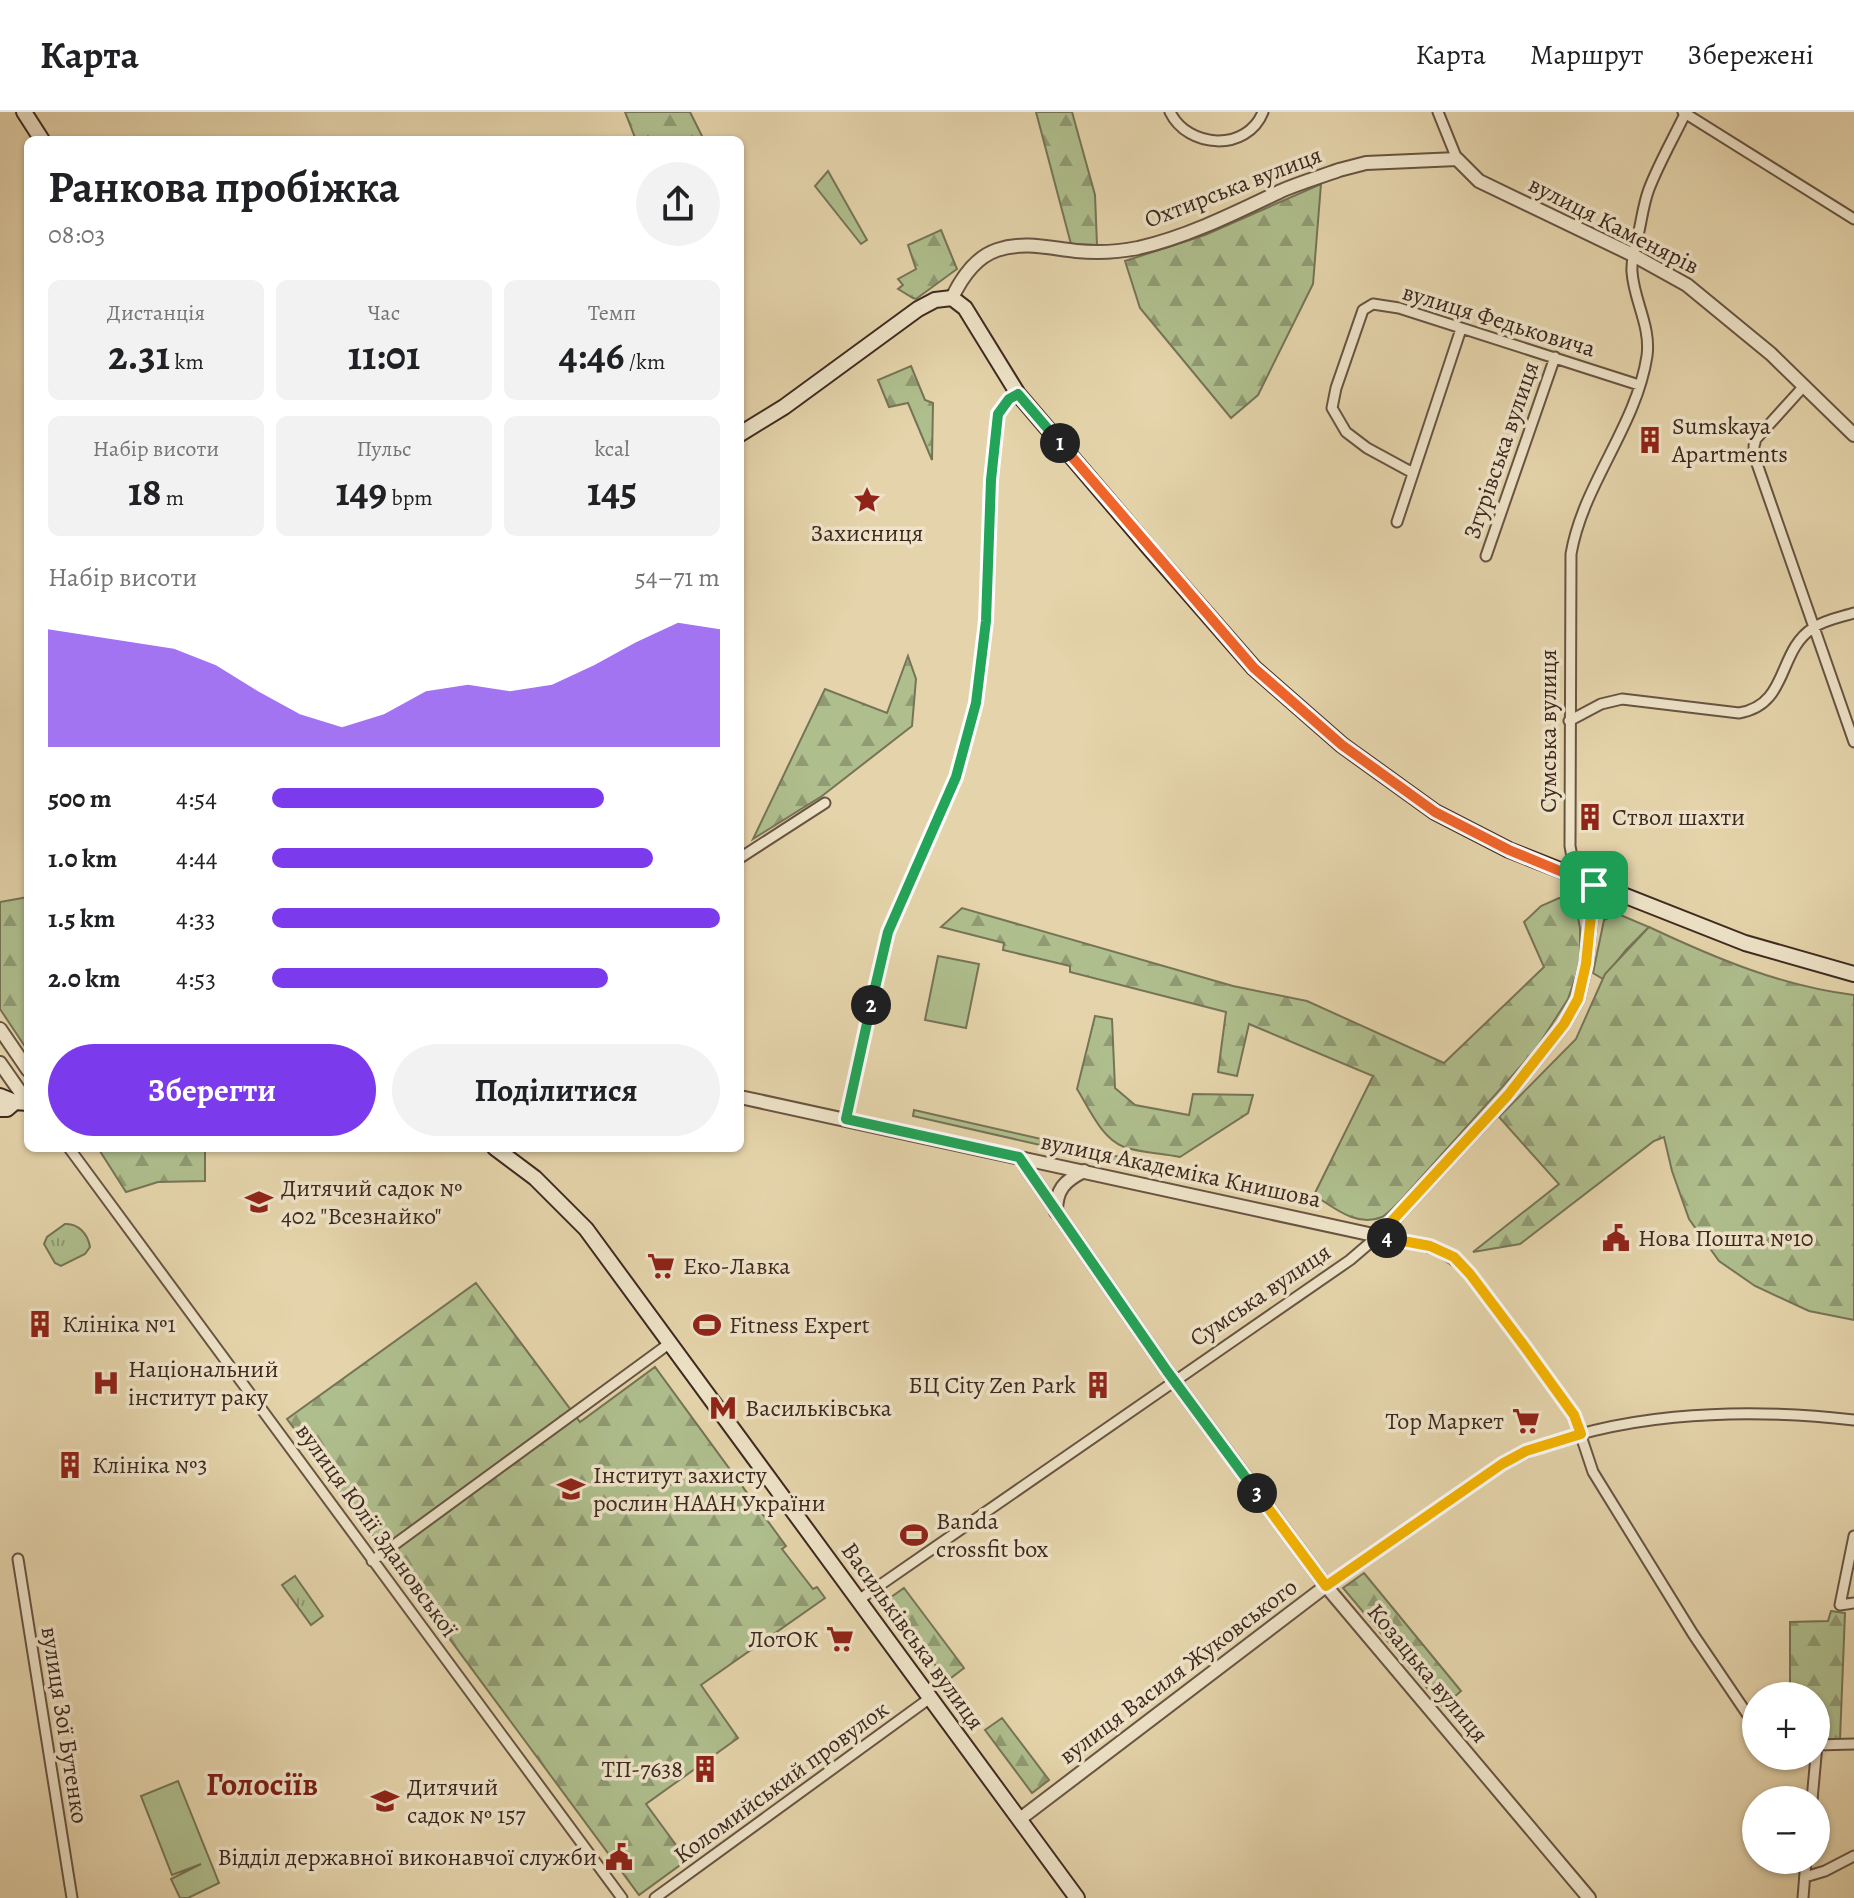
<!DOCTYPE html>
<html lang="uk">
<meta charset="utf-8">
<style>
body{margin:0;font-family:Alegreya,serif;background:#f2f2f2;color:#202124;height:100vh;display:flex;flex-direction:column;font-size:30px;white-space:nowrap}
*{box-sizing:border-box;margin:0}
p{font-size:26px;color:#757577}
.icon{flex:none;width:44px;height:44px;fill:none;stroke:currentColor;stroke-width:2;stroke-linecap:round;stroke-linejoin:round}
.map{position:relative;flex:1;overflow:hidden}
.panel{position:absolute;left:24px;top:24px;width:720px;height:1016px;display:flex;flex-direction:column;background:#fff;border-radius:12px;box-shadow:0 2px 6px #0004}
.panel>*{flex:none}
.tools{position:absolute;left:1742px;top:1570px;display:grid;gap:16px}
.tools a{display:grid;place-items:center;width:88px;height:88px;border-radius:50%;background:#fff;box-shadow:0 2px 6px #0004;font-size:40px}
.pin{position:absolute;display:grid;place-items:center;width:68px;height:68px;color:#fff;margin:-34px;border-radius:16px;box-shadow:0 4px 12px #0006}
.km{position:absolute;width:40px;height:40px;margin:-20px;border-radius:50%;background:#222;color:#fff;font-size:22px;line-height:40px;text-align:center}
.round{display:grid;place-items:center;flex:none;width:84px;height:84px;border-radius:42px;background:#f2f2f2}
.head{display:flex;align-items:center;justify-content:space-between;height:136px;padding:0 24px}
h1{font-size:44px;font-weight:600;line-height:60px}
.stats{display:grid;grid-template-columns:repeat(3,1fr);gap:12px;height:136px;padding:8px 24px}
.stats div{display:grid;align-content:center;border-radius:12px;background:#f2f2f2;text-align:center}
.stats b{font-size:40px;font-weight:600}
.stats small{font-size:22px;font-weight:400}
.stats p{font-size:22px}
.chart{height:224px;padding:16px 24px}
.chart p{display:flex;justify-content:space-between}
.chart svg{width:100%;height:144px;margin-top:8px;fill:#7c3aed;opacity:.7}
.action{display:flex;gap:16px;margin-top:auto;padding:16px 24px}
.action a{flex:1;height:92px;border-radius:48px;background:#7c3aed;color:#fff;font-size:32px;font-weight:600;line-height:92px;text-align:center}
.action a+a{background:#f2f2f2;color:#202124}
ul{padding:0 24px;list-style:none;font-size:26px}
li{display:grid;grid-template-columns:128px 96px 1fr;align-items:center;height:60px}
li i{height:20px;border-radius:10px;background:#7c3aed}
header{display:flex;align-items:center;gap:48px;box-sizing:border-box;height:112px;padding:0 40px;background:#fff;border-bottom:2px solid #e0e0e0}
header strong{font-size:38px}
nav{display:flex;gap:44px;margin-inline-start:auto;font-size:28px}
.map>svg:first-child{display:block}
.grass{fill:#afbe8d;stroke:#767456;stroke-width:2}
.forest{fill:url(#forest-firs);stroke:#767456;stroke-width:2}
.park{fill:url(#park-tufts);stroke:#767456;stroke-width:2}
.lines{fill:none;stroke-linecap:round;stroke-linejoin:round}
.minor-casing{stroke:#685443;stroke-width:13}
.tertiary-casing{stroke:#685443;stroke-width:16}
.secondary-casing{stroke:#3e2920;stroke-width:18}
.minor{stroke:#eee3c8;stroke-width:9}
.tertiary{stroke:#eee3c8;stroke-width:12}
.secondary{stroke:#eee3c8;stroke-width:14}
.split-1-casing{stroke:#fff;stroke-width:16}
.split-2-casing{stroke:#fff;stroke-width:16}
.split-3-casing{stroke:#fff;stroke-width:16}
.split-4-casing{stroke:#fff;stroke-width:16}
.split-5-casing{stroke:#fff;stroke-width:16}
.split-1{stroke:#f0652b;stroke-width:10}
.split-2{stroke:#22a559;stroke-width:10}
.split-3{stroke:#22a559;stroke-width:10}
.split-4{stroke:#f5b400;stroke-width:10}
.split-5{stroke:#f5b400;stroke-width:10}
.labels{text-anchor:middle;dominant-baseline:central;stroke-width:7;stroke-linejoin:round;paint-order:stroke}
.street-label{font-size:24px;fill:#3e2920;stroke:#eee3c8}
.poi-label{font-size:24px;fill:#3e2920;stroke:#eee3c8;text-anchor:start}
.district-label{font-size:32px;font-weight:bold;fill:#7a1f14;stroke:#eee3c8}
</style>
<header>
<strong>Карта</strong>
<nav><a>Карта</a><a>Маршрут</a><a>Збережені</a></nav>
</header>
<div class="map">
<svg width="1854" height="1786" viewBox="0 0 1854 1786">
<defs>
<pattern id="forest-firs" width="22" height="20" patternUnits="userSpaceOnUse" patternTransform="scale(2)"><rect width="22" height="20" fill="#afbe8d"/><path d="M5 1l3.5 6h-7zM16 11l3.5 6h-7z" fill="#909a73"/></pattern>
<pattern id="park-tufts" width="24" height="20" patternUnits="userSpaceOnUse" patternTransform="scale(2)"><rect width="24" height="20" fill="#afbe8d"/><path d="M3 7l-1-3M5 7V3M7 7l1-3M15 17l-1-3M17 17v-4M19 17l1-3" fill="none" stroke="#909a73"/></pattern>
</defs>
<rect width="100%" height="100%" fill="#e5d4ab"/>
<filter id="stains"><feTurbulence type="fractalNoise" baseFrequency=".0025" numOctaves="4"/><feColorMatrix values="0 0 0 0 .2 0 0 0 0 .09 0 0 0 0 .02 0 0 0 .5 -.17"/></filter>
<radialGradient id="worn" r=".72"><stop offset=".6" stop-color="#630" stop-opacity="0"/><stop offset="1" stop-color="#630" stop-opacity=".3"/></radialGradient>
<!-- grass -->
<path class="grass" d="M828,59l39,69 -6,4 -46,-58z
M1618,802l31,13 -23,23 -23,29 -10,-6 11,-53z
M938,844l41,8 -13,64 -41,-8z
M914,998l241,55v6l-242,-55z
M178,1669l41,102 -31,15h-8l-9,-19 30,-15 -29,11 -31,-79z"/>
<!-- forest -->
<path class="forest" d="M625,0h65l14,28h-68z
M1036,0h36l23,83 2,50 -26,-1z
M1321,72l-8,100 -55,111 -27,23 -91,-110 -15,-47 80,-26z
M941,118l16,39 -41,30 -3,-1 -15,-9 5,-4 -5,-6 18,-10 -8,-24z
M911,254l14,34 8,3 -1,57 -24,-57 -19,4 -11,-27z
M908,544l8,23 -4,47 -90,70 -69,43 72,-150 62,24z
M28,785v154l-28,-42v-107z
M1559,786l9,3 9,10 3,17v36l-12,35 -32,50 -134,150c-6,6 -13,14 -20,18 -25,11 -49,-10 -68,-22l59,-119 -124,-52 -12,52 -19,-4 8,-60 -156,-40v-6l-67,-16 1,-7 -63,-16 21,-19 271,78 74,15 137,62 100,-96 -20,-45 17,-16z
M1649,815c66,31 132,59 205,68v325l-45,-9 -54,-25 -36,-25 -30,-42 -17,-48 -8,-34 -10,4 -134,103 -47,8 86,-68 -60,-67 77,-78 29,-65z
M1095,904l17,3 3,69 20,17 54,10 4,-21 60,1 -5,18 -68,44c-17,-4 -39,-4 -56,-10 -23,-9 -35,-39 -47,-58z
M98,1036h107v33l-47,1 -32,10z
M476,1171l104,139 75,-55 131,179 -4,3 31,40 4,-2 8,11 -124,87 37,53 -92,66 41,56 -48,35 -352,-476z
M1364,1461l97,118 -18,16 -100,-119z
M904,1476l60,80 -17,13 -60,-81z
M1831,1499l14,2 -5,127 -24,-2v-42h-26v-74l38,-1z
M1002,1606l47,62 -17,13 -47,-63z"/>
<!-- park -->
<path class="park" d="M65,1112c13,-1 23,10 25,23l-5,7 -24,12 -6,-3 -11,-19 3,-7z
M295,1464l28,40 -12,9 -29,-40z"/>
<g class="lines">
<!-- minor casing -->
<g class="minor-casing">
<path id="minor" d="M1170,0c18,37 77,40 93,0
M1438,0l19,47
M1683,0l171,107
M1804,274l-48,53 -2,7 1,12 99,284
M1413,361l-46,-25 -21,-16 -14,-24 4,-20 27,-78 10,-6 26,4 240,77
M1397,410l64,-193
M1486,444l69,-199
M1569,609l32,-17 21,-5 117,14c50,-8 38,-62 74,-85 11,-8 28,-11 41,-15
M740,746l85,-55
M1589,768l-17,-23 -2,-11 1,-292c12,-70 65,-127 76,-198 4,-30 -13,-55 -15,-84 -1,-14 4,-28 7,-41 3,-14 5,-29 10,-42 10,-26 25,-52 37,-77
M846,1007l42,-187 68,-155 20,-74 10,-82 5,-141 7,-66 11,-15 9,-5
M69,1036l553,750
M1854,1424l-14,69 14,-2
M18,1447l54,339
M372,1449l298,-218
M1326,1474l176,-122c103,-53 239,-57 352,-44
M860,1487l490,-339 28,-24c38,8 65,9 92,38l104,141 19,57 100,162 63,93
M1816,1633l38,-1
M1812,1688l5,-55
M1805,1765l20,-6 29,-15
M655,1786l275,-200
M1803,1786l3,-38"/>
</g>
<!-- tertiary casing -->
<g class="tertiary-casing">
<path id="tertiary" d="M952,186c9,-19 24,-41 45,-48 27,-9 52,-2 79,1 21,2 42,1 62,-3 49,-11 97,-35 143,-57 18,-8 39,-14 58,-21l27,-7 91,-4 22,22 154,74 54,30 84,69 83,81
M0,917l28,41
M0,951l28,40
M740,985l638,139 130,-141 56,-71 14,-25 8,-35 8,-79
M1019,1045l148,214 159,215 263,312
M1056,1100c0,-22 8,-31 28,-41
M1020,1707l306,-233"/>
</g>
<!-- secondary casing -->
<g class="secondary-casing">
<path id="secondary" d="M24,0l18,28
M740,322l44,-27 134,-98 17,-9 17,-2 13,10 53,86 132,155 104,119 88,77 93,67 74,38 236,93 109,31
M0,984l15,6 13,1
M0,997h7l8,-7
M495,1036l40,30 51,51 491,669"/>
</g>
<!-- minor -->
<use href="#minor" class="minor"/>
<!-- tertiary -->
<use href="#tertiary" class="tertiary"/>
<!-- secondary -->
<use href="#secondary" class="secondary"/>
</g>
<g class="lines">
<!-- split-1 casing -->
<g class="split-1-casing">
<path id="split-1" d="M1060,331l194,225 88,77 93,67 74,38 85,35"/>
</g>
<!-- split-2 casing -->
<g class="split-2-casing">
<path id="split-2" d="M871,893l17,-73 68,-155 20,-74 10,-82 5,-141 7,-66 11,-15 9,-5 42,49"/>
</g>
<!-- split-3 casing -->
<g class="split-3-casing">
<path id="split-3" d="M871,893l-25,114 173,38 148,214 90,122"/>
</g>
<!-- split-4 casing -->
<g class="split-4-casing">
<path id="split-4" d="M1257,1381l69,93 176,-122 24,-13 55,-17 -7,-19 -52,-72 -52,-69 -16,-17 -24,-11 -43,-8"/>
</g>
<!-- split-5 casing -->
<g class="split-5-casing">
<path id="split-5" d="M1387,1126l-9,-2 130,-141 56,-71 14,-25 8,-35 8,-79"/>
</g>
<!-- split-1 -->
<use href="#split-1" class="split-1"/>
<!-- split-2 -->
<use href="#split-2" class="split-2"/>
<!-- split-3 -->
<use href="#split-3" class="split-3"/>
<!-- split-4 -->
<use href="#split-4" class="split-4"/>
<!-- split-5 -->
<use href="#split-5" class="split-5"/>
</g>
<!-- icons -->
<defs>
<g id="building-bare" transform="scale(2.16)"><path d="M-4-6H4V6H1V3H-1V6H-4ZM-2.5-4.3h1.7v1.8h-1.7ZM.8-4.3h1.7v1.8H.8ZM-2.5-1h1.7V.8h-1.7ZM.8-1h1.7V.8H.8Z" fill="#8f2418" stroke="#eee3c8" stroke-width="2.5" paint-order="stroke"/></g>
<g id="sight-bare" transform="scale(2.16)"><path d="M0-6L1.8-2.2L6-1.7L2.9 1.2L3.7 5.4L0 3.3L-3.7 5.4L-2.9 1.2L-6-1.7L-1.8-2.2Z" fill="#8f2418" stroke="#eee3c8" stroke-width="2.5" paint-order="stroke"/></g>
<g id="school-bare" transform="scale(2.16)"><path d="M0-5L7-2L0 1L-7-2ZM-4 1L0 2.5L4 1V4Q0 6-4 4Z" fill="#8f2418" stroke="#eee3c8" stroke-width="2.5" paint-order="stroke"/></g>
<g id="civic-bare" transform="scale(2.16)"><path d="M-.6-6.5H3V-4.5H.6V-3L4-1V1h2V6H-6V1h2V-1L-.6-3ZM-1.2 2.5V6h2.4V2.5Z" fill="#8f2418" stroke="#eee3c8" stroke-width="2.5" paint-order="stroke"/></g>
<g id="supermarket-bare" transform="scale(2.16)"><path d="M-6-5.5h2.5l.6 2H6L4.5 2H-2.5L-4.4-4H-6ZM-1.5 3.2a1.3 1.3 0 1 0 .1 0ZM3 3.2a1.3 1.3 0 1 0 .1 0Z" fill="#8f2418" stroke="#eee3c8" stroke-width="2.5" paint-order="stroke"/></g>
<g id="stadium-bare" transform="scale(2.16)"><path d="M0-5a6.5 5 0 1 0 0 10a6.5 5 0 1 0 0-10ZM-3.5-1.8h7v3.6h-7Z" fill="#8f2418" stroke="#eee3c8" stroke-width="2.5" paint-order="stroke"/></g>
<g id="hospital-bare" transform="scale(2.16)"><path d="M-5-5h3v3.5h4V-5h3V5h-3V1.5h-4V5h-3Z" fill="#8f2418" stroke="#eee3c8" stroke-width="2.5" paint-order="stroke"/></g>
<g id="metro-bare" transform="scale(2.16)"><path d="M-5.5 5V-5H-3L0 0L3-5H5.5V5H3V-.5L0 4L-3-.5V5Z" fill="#8f2418" stroke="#eee3c8" stroke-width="2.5" paint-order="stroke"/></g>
<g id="university-bare" transform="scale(2.16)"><path d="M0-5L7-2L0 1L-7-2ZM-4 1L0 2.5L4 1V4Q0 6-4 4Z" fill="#8f2418" stroke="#eee3c8" stroke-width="2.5" paint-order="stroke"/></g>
</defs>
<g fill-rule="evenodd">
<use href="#building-bare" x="1650" y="328"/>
<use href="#sight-bare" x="867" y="388"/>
<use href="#building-bare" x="1590" y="705"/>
<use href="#school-bare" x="259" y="1090"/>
<use href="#civic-bare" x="1616" y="1126"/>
<use href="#supermarket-bare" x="661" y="1154"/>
<use href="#building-bare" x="40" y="1212"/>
<use href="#stadium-bare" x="707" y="1213"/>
<use href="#hospital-bare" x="106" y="1271"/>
<use href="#building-bare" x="1098" y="1273"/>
<use href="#metro-bare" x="723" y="1296"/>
<use href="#supermarket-bare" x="1526" y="1309"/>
<use href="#building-bare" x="70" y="1353"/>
<use href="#university-bare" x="571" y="1377"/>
<use href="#stadium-bare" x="914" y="1423"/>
<use href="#supermarket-bare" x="840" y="1527"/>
<use href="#building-bare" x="705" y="1657"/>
<use href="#school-bare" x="385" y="1689"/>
<use href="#civic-bare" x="619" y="1745"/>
</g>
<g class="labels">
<!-- street labels -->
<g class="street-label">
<text transform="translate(1233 75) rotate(-21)">Охтирська вулиця</text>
<text transform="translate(1614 113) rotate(27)">вулиця Каменярів</text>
<text transform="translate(1499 208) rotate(17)">вулиця Федьковича</text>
<text transform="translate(1501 338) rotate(-71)">Згурівська вулиця</text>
<text transform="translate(1548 619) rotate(-90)">Сумська вулиця</text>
<text transform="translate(1181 1058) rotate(12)">вулиця Академіка Книшова</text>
<text transform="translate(1260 1183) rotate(-34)">Сумська вулиця</text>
<text transform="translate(377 1418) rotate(54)">вулиця Юлії Здановської</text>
<text transform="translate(913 1524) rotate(54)">Васильківська вулиця</text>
<text transform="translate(1178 1559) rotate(-37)">вулиця Василя Жуковського</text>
<text transform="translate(1428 1561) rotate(50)">Козацька вулиця</text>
<text transform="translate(65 1613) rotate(81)">вулиця Зої Бутенко</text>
<text transform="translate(781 1670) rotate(-36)">Коломийський провулок</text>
</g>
<!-- poi labels -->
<g class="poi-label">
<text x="1672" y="314">Sumskaya<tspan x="1672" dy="28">Apartments</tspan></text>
<text x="867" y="421" text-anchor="middle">Захисниця</text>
<text x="1612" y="705">Ствол шахти</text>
<text x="281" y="1076">Дитячий садок №<tspan x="281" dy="28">402 "Всезнайко"</tspan></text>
<text x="1638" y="1126">Нова Пошта №10</text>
<text x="683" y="1154">Еко-Лавка</text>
<text x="62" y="1212">Клініка №1</text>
<text x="729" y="1213">Fitness Expert</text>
<text x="128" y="1257">Національний<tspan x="128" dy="28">інститут раку</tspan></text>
<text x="1076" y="1273" text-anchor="end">БЦ City Zen Park</text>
<text x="745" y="1296">Васильківська</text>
<text x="1504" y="1309" text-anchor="end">Top Маркет</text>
<text x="92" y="1353">Клініка №3</text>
<text x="593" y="1363">Інститут захисту<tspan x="593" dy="28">рослин НААН України</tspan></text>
<text x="936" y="1409">Banda<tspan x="936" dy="28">crossfit box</tspan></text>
<text x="818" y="1527" text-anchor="end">ЛотОК</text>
<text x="683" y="1657" text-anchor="end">ТП-7638</text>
<text x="407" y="1675">Дитячий<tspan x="407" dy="28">садок № 157</tspan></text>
<text x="597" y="1745" text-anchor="end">Відділ державної виконавчої служби</text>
</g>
<!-- district labels -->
<g class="district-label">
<text x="262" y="1672">Голосіїв</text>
</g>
</g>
<rect width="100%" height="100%" filter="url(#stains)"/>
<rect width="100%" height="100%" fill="url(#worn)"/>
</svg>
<div class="tools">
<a>+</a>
<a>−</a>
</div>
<div class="pin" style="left:1594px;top:773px;background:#1e9e55"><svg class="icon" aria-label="arrive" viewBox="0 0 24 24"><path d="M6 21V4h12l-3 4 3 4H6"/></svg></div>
<b class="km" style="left:1060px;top:331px">1</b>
<b class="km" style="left:871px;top:893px">2</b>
<b class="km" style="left:1257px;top:1381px">3</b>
<b class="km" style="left:1387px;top:1126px">4</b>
<section class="panel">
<div class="head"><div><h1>Ранкова пробіжка</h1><p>08:03</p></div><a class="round"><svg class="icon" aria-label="share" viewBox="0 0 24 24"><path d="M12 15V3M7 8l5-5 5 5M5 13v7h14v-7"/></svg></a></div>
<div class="stats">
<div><p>Дистанція</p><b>2.31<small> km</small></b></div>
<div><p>Час</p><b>11:01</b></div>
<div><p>Темп</p><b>4:46<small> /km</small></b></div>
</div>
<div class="stats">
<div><p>Набір висоти</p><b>18<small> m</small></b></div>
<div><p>Пульс</p><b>149<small> bpm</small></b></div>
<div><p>kcal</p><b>145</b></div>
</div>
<div class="chart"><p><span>Набір висоти</span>54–71 m</p>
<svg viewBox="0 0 160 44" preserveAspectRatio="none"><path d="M0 44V8L10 10L20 12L30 14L40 19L50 27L60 34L70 38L80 34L90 27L100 25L110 27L120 25L130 19L140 12L150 6L160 8V44z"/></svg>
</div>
<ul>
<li><b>500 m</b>4:54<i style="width:74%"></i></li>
<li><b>1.0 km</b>4:44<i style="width:85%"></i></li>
<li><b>1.5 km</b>4:33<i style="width:100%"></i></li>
<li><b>2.0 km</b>4:53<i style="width:75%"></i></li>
</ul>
<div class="action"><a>Зберегти</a><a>Поділитися</a></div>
</section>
</div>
